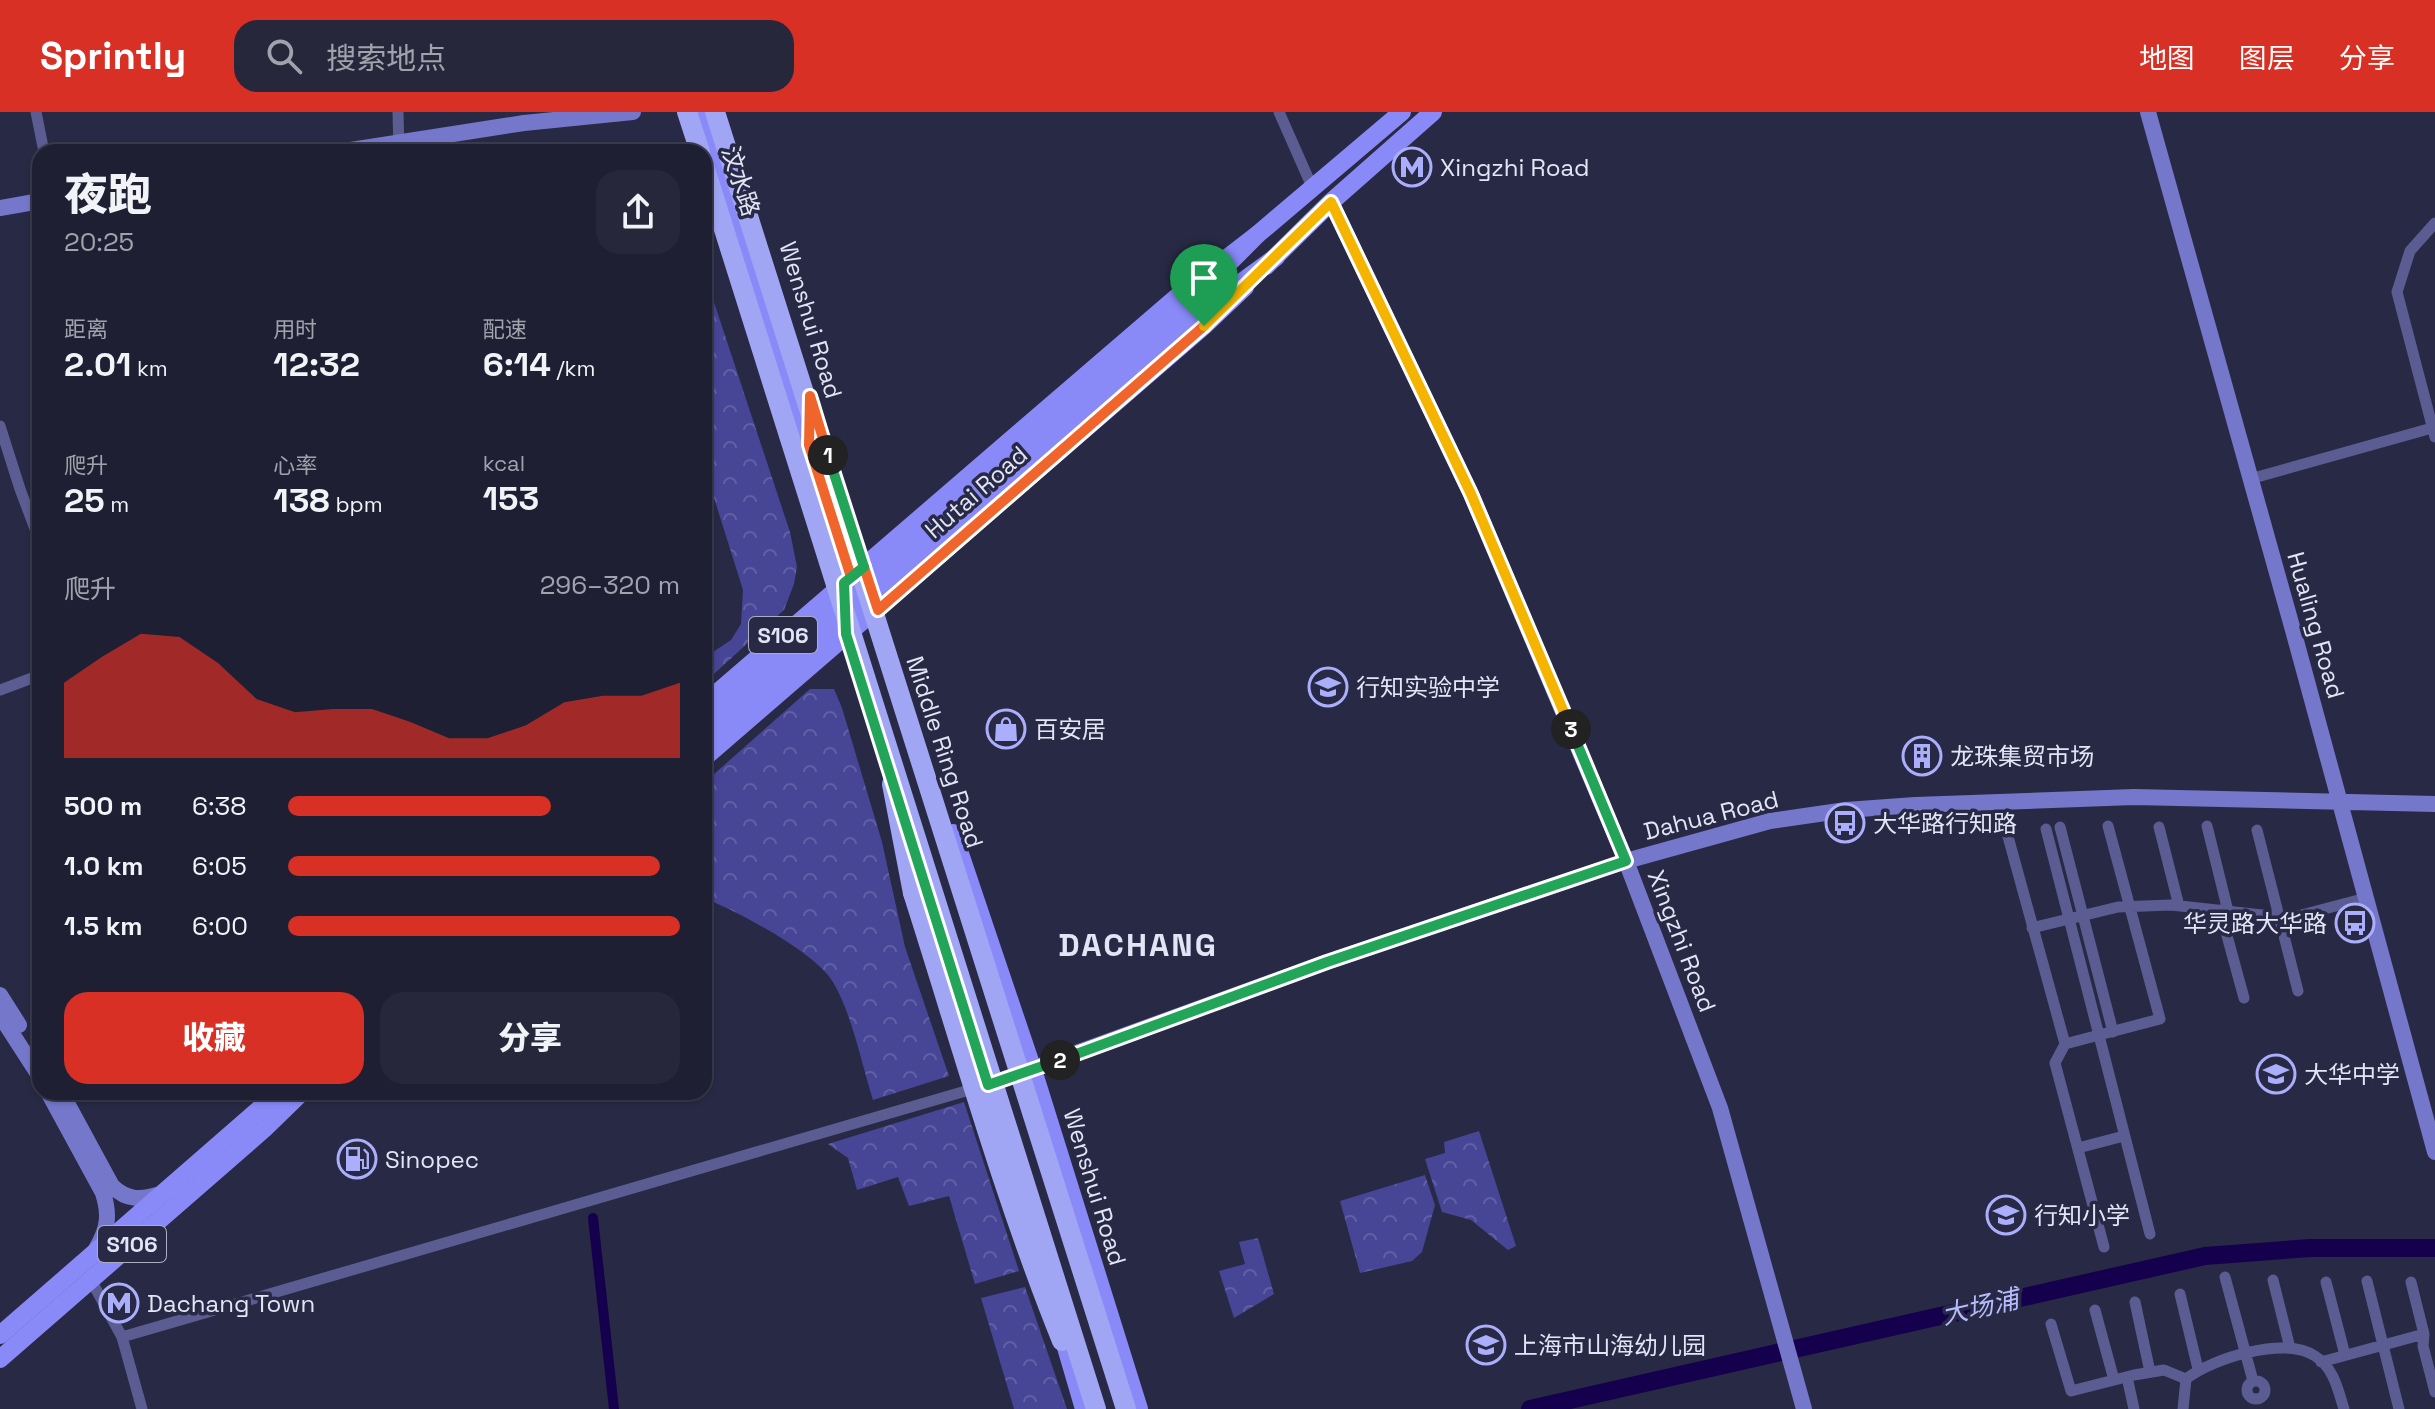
<!DOCTYPE html>
<html lang="zh">
<meta charset="utf-8">
<style>
body{margin:0;font-family:"Space Grotesk","Noto Sans SC",sans-serif;background:#26273b;color:#f1f3f6;height:100vh;display:flex;flex-direction:column;font-size:30px;white-space:nowrap}
*{box-sizing:border-box;margin:0}
p{font-size:26px;color:#a1a2ac}
.icon{flex:none;width:44px;height:44px;fill:none;stroke:currentColor;stroke-width:2;stroke-linecap:round;stroke-linejoin:round}
.map{position:relative;flex:1;overflow:hidden}
.side{position:absolute;left:32px;top:32px;width:680px;height:956px;display:flex;flex-direction:column;background:#1e1f33;border-radius:24px;box-shadow:0 2px 6px #0004,0 0 0 2px #3c3d4e}
.side>*{flex:none}
.pin{position:absolute;display:grid;place-items:center;width:68px;height:68px;color:#fff;margin:-82px -34px;border-radius:50% 50% 50% 0;rotate:-45deg;box-shadow:0 0 8px #0007}
.pin .icon{rotate:45deg}
.km{position:absolute;width:40px;height:40px;margin:-20px;border-radius:50%;background:#222;color:#fff;font-size:22px;line-height:40px;text-align:center}
.round{display:grid;place-items:center;flex:none;width:84px;height:84px;border-radius:24px;background:#26273b}
.headline{display:flex;align-items:center;justify-content:space-between;height:136px;padding:0 32px}
h1{font-size:44px;font-weight:800;line-height:60px}
.figures{display:grid;grid-template-columns:repeat(3,1fr);gap:12px;height:136px;padding:8px 32px}
.figures div{display:grid;align-content:center}
.figures b{font-size:34px;font-weight:800}
.figures small{font-size:22px;font-weight:400}
.figures p{font-size:22px}
.chart{height:224px;padding:16px 32px}
.chart p{display:flex;justify-content:space-between}
.chart svg{width:100%;height:144px;margin-top:8px;fill:#d93025;opacity:.7}
.cta{display:flex;gap:16px;margin-top:auto;padding:16px 32px}
.cta a{flex:1;height:92px;border-radius:24px;background:#d93025;color:#fff;font-size:32px;font-weight:800;line-height:92px;text-align:center}
.cta a+a{background:#26273b;color:#f1f3f6}
ul{padding:0 32px;list-style:none;font-size:26px}
li{display:grid;grid-template-columns:128px 96px 1fr;align-items:center;height:60px}
li i{height:20px;border-radius:10px;background:#d93025}
header{display:flex;align-items:center;gap:48px;box-sizing:border-box;height:112px;padding:0 40px;background:#d93025;color:#fff}
header strong{font-size:38px}
nav{display:flex;gap:44px;margin-inline-start:auto;font-size:28px}
.search{width:560px;height:72px;background:#26273b;display:flex;align-items:center;gap:20px;box-sizing:border-box;padding:0 28px;border-radius:24px;color:#a1a2ac;font-size:30px}
.map>svg:first-child{display:block}
.forest{fill:url(#forest-crowns)}
.lines{fill:none;stroke-linecap:round;stroke-linejoin:round}
.canal{stroke:#14004d;stroke-width:10}
.river{stroke:#14004d;stroke-width:18}
.street{stroke:#5b5d92;stroke-width:11}
.secondary{stroke:#7577cb;stroke-width:16}
.primary{stroke:#898af8;stroke-width:18}
.highway{stroke:#a1a6f4;stroke-width:20}
.primary-bridge{stroke:#898af8;stroke-width:18}
.highway-bridge{stroke:#a1a6f4;stroke-width:20}
.split-1-casing{stroke:#fff;stroke-width:16}
.split-2-casing{stroke:#fff;stroke-width:16}
.split-3-casing{stroke:#fff;stroke-width:16}
.split-4-casing{stroke:#fff;stroke-width:16}
.split-1{stroke:#f0652b;stroke-width:10}
.split-2{stroke:#22a559;stroke-width:10}
.split-3{stroke:#22a559;stroke-width:10}
.split-4{stroke:#f5b400;stroke-width:10}
.labels{text-anchor:middle;dominant-baseline:central;stroke-width:7;stroke-linejoin:round;paint-order:stroke}
.shield{fill:#282944;stroke:#abadc1;stroke-width:2}
.shield-label{font-size:22px;font-weight:bold;fill:#e3e5f6}
.poi-label{font-size:24px;fill:#e3e5f6;stroke:#282944;text-anchor:start}
.street-label{font-size:24px;fill:#e3e5f6;stroke:#282944}
.water-label{font-size:26px;font-style:italic;fill:#b6bbfe;stroke:#282944}
.district-label{font-size:32px;font-weight:bold;letter-spacing:2px;fill:#e3e5f6;stroke:#282944}
</style>
<header>
<strong>Sprintly</strong>
<div class="search"><svg class="icon" aria-label="search" viewBox="0 0 24 24"><circle cx="10" cy="10" r="6"/><path d="M15 15l6 6"/></svg>搜索地点</div>
<nav><a>地图</a><a>图层</a><a>分享</a></nav>
</header>
<div class="map">
<svg width="2435" height="1297" viewBox="0 0 2435 1297">
<defs>
<pattern id="forest-crowns" width="20" height="18" patternUnits="userSpaceOnUse" patternTransform="scale(2)"><rect width="20" height="18" fill="#474595"/><path d="M2 6a3 3 0 1 1 6 0M12 15a3 3 0 1 1 6 0" fill="none" stroke="#6160a4"/></pattern>
</defs>
<rect width="100%" height="100%" fill="#282944"/>
<!-- forest -->
<path class="forest" d="M704,160l86,260 7,35 -3,17 -10,26 -80,73v-25l27,-18 10,-16 2,-34 -39,-124z
M810,577h24l8,19 40,134 23,105 44,129 -76,24c-11,-35 -21,-86 -40,-118 -18,-30 -96,-71 -129,-84v-115z
M964,990l55,169 -44,13 -26,-88 -40,10 -11,-29 -41,13 -9,-32 -20,-14z
M1479,1019l37,115 -8,4 -37,-30 -29,-8 -17,-53 20,-6 -1,-11z
M1425,1063l10,30 -13,47 -10,9 -52,12 -20,-72z
M1258,1126l16,56 -40,24 -15,-47 26,-7 -6,-22z
M1025,1175l42,122h-53l-33,-111z"/>
<g class="lines">
<!-- canal -->
<path class="canal" d="M593,1106l21,191"/>
<!-- river -->
<path class="river" d="M1530,1297l675,-153 105,-8h125"/>
<!-- street -->
<path class="street" d="M36,0l8,40
M398,0l1,40
M1279,0l34,77
M2435,111l-25,28 -13,41 38,145
M0,314l20,63 20,53
M2250,367l182,-51
M0,578l40,-15
M2001,699l64,233 -10,19 49,184
M2207,714l21,85
M2060,715l53,205
M2159,715l20,79
M2046,717l104,405
M2257,718l41,161
M2220,798l24,88
M2032,816l86,-21 53,-2 119,13 76,-20
M2065,932l95,-25 -52,-193
M2078,1036l46,-12
M2225,1165l28,104
M91,1168l31,57 20,72
M2273,1168l17,68
M2367,1169l32,128
M2326,1170l19,73
M2180,1182l18,75
M2135,1190l15,70
M2095,1198l19,70
M2051,1212l20,67 63,-16 30,-5 22,9
M2424,1222l-1,12 12,46
M122,1225l854,-249
M2321,1250l103,-28 -13,-52
M2127,1265l7,32
M2247 1278a9 9 0 1 1 18 0a9 9 0 1 1-18 0Z
M2183,1297l3,-30c27,-21 98,-43 129,-23 19,12 23,34 29,53"/>
<!-- secondary -->
<path class="secondary" d="M2148,0l148,529 139,511
M338,40l186,-29 109,-11
M1331,90l140,292 155,367 94,247 84,301
M0,96l40,-7
M0,883l19,30
M0,903l40,62
M988,973l339,-123 299,-101 144,-40 76,-11 69,-5 219,-8 301,7
M48,980l55,101c7,22 5,36 -7,56
M61,980l51,94c15,15 30,14 49,8"/>
<!-- primary -->
<path class="primary" d="M704,0l147,465
M1266,154l65,-64 102,-90
M704,592l474,-408 80,-62 144,-122
M704,646l500,-432 41,-39
M953,721l80,237 106,339
M1060,1215l24,82
M0,1223l279,-243
M0,1247l264,-230 38,-37"/>
<!-- highway -->
<path class="highway" d="M687,0l13,40
M892,672l21,109"/>
<!-- primary-bridge -->
<path class="primary-bridge" d="M704,613l482,-419 72,-72
M704,629l491,-425 81,-59"/>
<!-- highway-bridge -->
<path class="highway-bridge" d="M715,0l411,1297
M704,54l392,1243
M913,781c48,150 90,302 149,448"/>
</g>
<g class="lines">
<!-- split-1 casing -->
<g class="split-1-casing">
<path id="split-1" d="M828,343l-18,-59 -1,49 42,132 13,-10 14,43 326,-284"/>
</g>
<!-- split-2 casing -->
<g class="split-2-casing">
<path id="split-2" d="M828,343l36,112 -20,16 2,51 142,451 72,-25"/>
</g>
<!-- split-3 casing -->
<g class="split-3-casing">
<path id="split-3" d="M1060,948l267,-98 299,-101 -55,-132"/>
</g>
<!-- split-4 casing -->
<g class="split-4-casing">
<path id="split-4" d="M1204,214l127,-124 140,292 100,235"/>
</g>
<!-- split-1 -->
<use href="#split-1" class="split-1"/>
<!-- split-2 -->
<use href="#split-2" class="split-2"/>
<!-- split-3 -->
<use href="#split-3" class="split-3"/>
<!-- split-4 -->
<use href="#split-4" class="split-4"/>
</g>
<!-- icons -->
<defs>
<g id="metro-ring" transform="scale(2)"><circle r="9.5" fill="#282944" stroke="#abaffb" stroke-width="1.5"/><path d="M-5.5 5V-5H-3L0 0L3-5H5.5V5H3V-.5L0 4L-3-.5V5Z" fill="#abaffb"/></g>
<g id="school-ring" transform="scale(2)"><circle r="9.5" fill="#282944" stroke="#abaffb" stroke-width="1.5"/><path d="M0-5L7-2L0 1L-7-2ZM-4 1L0 2.5L4 1V4Q0 6-4 4Z" fill="#abaffb"/></g>
<g id="shop-ring" transform="scale(2)"><circle r="9.5" fill="#282944" stroke="#abaffb" stroke-width="1.5"/><path d="M-5-2.5h2.3a2.7 3.5 0 0 1 5.4 0H5L5.5 6h-11ZM-1.5-2.5h3a1.5 2.3 0 0 0-3 0Z" fill="#abaffb"/></g>
<g id="building-ring" transform="scale(2)"><circle r="9.5" fill="#282944" stroke="#abaffb" stroke-width="1.5"/><path d="M-4-6H4V6H1V3H-1V6H-4ZM-2.5-4.3h1.7v1.8h-1.7ZM.8-4.3h1.7v1.8H.8ZM-2.5-1h1.7V.8h-1.7ZM.8-1h1.7V.8H.8Z" fill="#abaffb"/></g>
<g id="bus-ring" transform="scale(2)"><circle r="9.5" fill="#282944" stroke="#abaffb" stroke-width="1.5"/><path d="M-5-6H5V4H4V6H2V4H-2V6H-4V4H-5ZM-3.5-4V0h7V-4ZM-3.5 1.2v1.5H-2V1.2ZM2 1.2v1.5H3.5V1.2Z" fill="#abaffb"/></g>
<g id="fuel-ring" transform="scale(2)"><circle r="9.5" fill="#282944" stroke="#abaffb" stroke-width="1.5"/><path d="M-5.5-6h7V0h2V4h1.3V-2.5L3-4.5l.8-.8L6-3V5H2.5V1h-1V6h-7ZM-4.2-4.7v3.2H.2V-4.7Z" fill="#abaffb"/></g>
</defs>
<g fill-rule="evenodd">
<use href="#metro-ring" x="1412" y="55"/>
<use href="#school-ring" x="1328" y="575"/>
<use href="#shop-ring" x="1006" y="617"/>
<use href="#building-ring" x="1922" y="644"/>
<use href="#bus-ring" x="1845" y="711"/>
<use href="#bus-ring" x="2355" y="811"/>
<use href="#school-ring" x="2276" y="962"/>
<use href="#fuel-ring" x="357" y="1047"/>
<use href="#school-ring" x="2006" y="1103"/>
<use href="#metro-ring" x="119" y="1191"/>
<use href="#school-ring" x="1486" y="1233"/>
</g>
<g class="labels">
<!-- shield labels -->
<g class="shield">
<rect x="749" y="505" width="68" height="36" rx="6"/>
<rect x="98" y="1114" width="68" height="36" rx="6"/>
</g>
<g class="shield-label">
<text x="783" y="523">S106</text>
<text x="132" y="1132">S106</text>
</g>
<!-- poi labels -->
<g class="poi-label">
<text x="1440" y="55">Xingzhi Road</text>
<text x="1356" y="575">行知实验中学</text>
<text x="1034" y="617">百安居</text>
<text x="1950" y="644">龙珠集贸市场</text>
<text x="1873" y="711">大华路行知路</text>
<text x="2327" y="811" text-anchor="end">华灵路大华路</text>
<text x="2304" y="962">大华中学</text>
<text x="385" y="1047">Sinopec</text>
<text x="2034" y="1103">行知小学</text>
<text x="147" y="1191">Dachang Town</text>
<text x="1514" y="1233">上海市山海幼儿园</text>
</g>
<!-- street labels -->
<g class="street-label">
<text transform="translate(741 69) rotate(72)">汶水路</text>
<text transform="translate(811 208) rotate(73)">Wenshui Road</text>
<text transform="translate(976 380) rotate(-41)">Hutai Road</text>
<text transform="translate(2316 513) rotate(74)">Hualing Road</text>
<text transform="translate(945 640) rotate(72)">Middle Ring Road</text>
<text transform="translate(1711 703) rotate(-14)">Dahua Road</text>
<text transform="translate(1682 829) rotate(69)">Xingzhi Road</text>
<text transform="translate(1095 1075) rotate(73)">Wenshui Road</text>
</g>
<!-- water labels -->
<g class="water-label">
<text transform="translate(1980 1195) rotate(-13)">大场浦</text>
</g>
<!-- district labels -->
<g class="district-label">
<text x="1138" y="833">DACHANG</text>
</g>
</g>
</svg>
<div class="pin" style="left:1204px;top:214px;background:#1e9e55"><svg class="icon" aria-label="arrive" viewBox="0 0 24 24"><path d="M6 21V4h12l-3 4 3 4H6"/></svg></div>
<b class="km" style="left:828px;top:343px">1</b>
<b class="km" style="left:1060px;top:948px">2</b>
<b class="km" style="left:1571px;top:617px">3</b>
<section class="side">
<div class="headline"><div><h1>夜跑</h1><p>20:25</p></div><a class="round"><svg class="icon" aria-label="share" viewBox="0 0 24 24"><path d="M12 15V3M7 8l5-5 5 5M5 13v7h14v-7"/></svg></a></div>
<div class="figures">
<div><p>距离</p><b>2.01<small> km</small></b></div>
<div><p>用时</p><b>12:32</b></div>
<div><p>配速</p><b>6:14<small> /km</small></b></div>
</div>
<div class="figures">
<div><p>爬升</p><b>25<small> m</small></b></div>
<div><p>心率</p><b>138<small> bpm</small></b></div>
<div><p>kcal</p><b>153</b></div>
</div>
<div class="chart"><p><span>爬升</span>296–320 m</p>
<svg viewBox="0 0 160 44" preserveAspectRatio="none"><path d="M0 44V21L10 13L20 6L30 7L40 15L50 26L60 30L70 29L80 29L90 33L100 38L110 38L120 34L130 27L140 25L150 25L160 21V44z"/></svg>
</div>
<ul>
<li><b>500 m</b>6:38<i style="width:67%"></i></li>
<li><b>1.0 km</b>6:05<i style="width:95%"></i></li>
<li><b>1.5 km</b>6:00<i style="width:100%"></i></li>
</ul>
<div class="cta"><a>收藏</a><a>分享</a></div>
</section>
</div>
